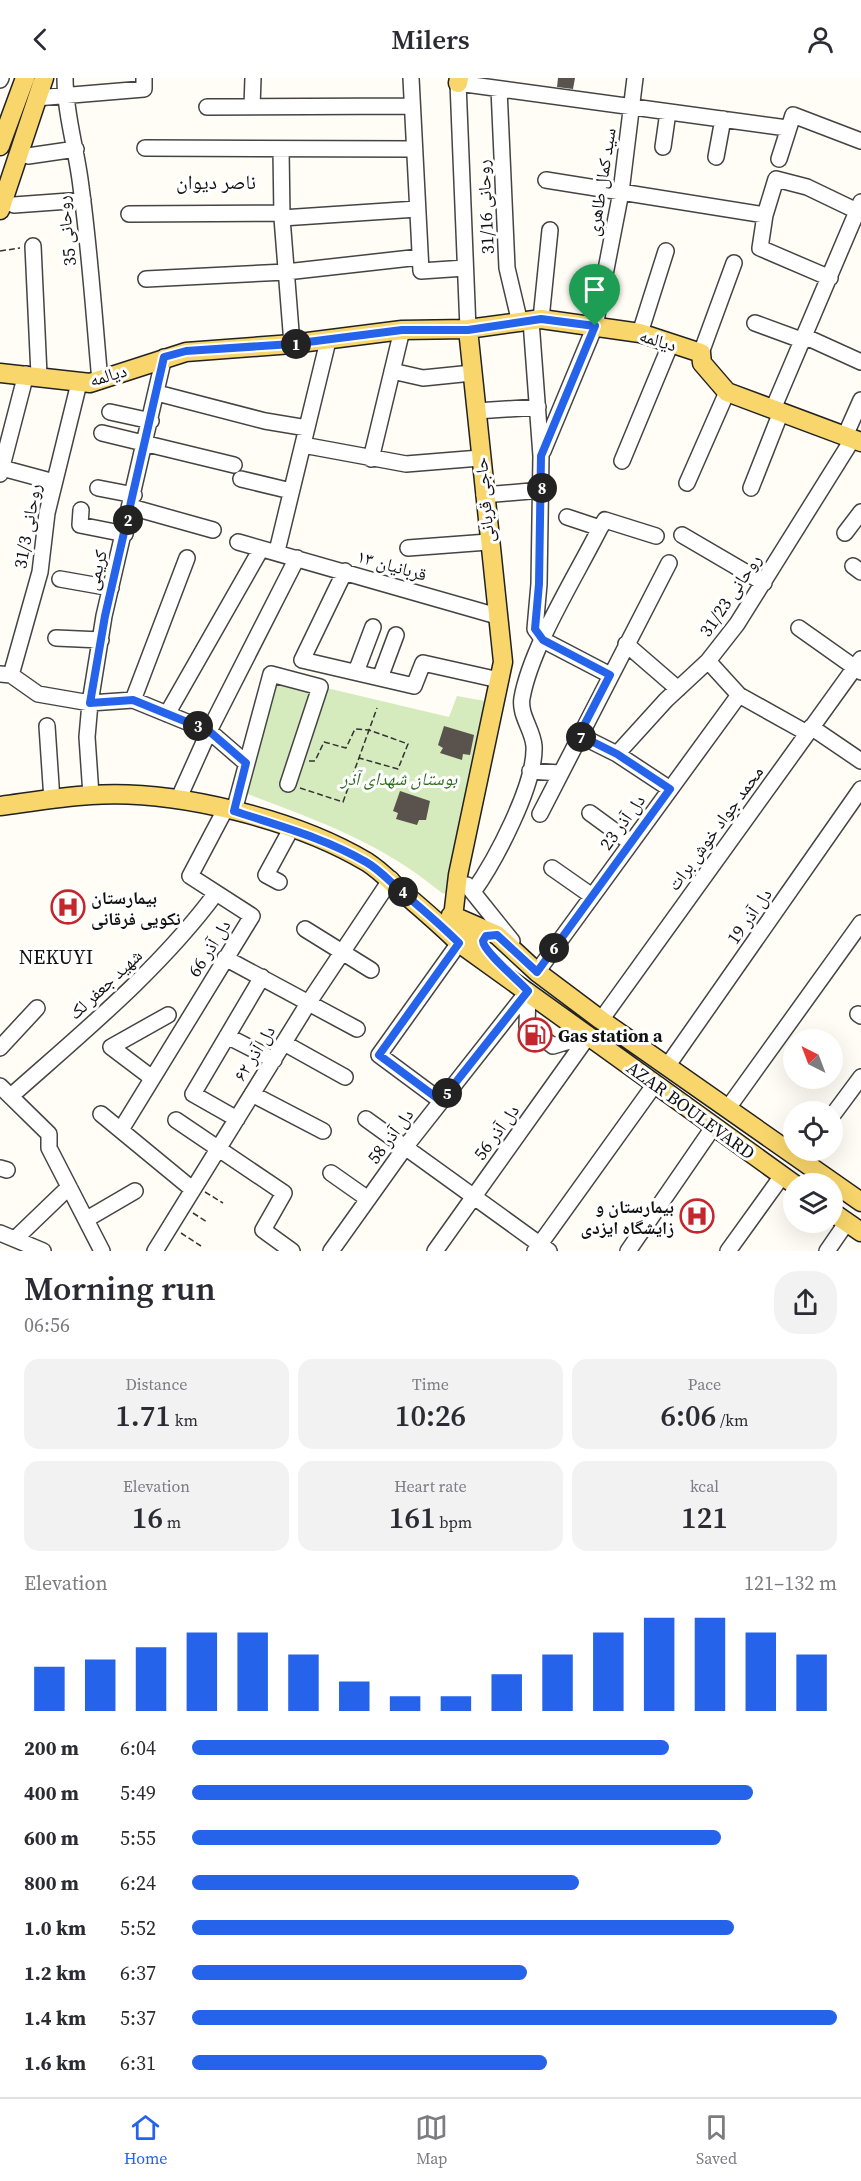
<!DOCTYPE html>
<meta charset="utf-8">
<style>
body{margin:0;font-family:"Source Serif 4","Noto Naskh Arabic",serif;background:#f2f2f3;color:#2b2b33;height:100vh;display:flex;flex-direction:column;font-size:22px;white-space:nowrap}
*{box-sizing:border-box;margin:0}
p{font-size:20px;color:#7c7c81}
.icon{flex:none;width:33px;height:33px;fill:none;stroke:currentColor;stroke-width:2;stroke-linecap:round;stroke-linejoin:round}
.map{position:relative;height:1173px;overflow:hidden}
.details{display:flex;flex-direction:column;background:#fff;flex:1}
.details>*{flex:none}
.needle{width:39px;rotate:318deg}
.tools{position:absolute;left:783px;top:951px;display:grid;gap:12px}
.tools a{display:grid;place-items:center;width:60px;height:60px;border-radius:50%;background:#fff;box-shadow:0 6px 24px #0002;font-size:30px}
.pin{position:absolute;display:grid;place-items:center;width:51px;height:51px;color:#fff;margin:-62px -26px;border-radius:50% 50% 50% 0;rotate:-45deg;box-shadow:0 0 6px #0007}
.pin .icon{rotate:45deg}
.km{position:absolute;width:30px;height:30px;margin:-15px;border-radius:50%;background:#222;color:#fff;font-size:16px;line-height:30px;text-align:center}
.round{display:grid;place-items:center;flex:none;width:63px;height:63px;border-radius:24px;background:#f2f2f3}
.head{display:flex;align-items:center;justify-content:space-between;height:102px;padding:0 24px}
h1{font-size:33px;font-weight:600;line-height:45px}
.figures{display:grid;grid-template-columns:repeat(3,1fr);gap:9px;height:102px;padding:6px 24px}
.figures div{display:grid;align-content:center;border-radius:15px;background:#f2f2f3;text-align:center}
.figures b{font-size:30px;font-weight:600}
.figures small{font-size:16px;font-weight:400}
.figures p{font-size:16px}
.chart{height:168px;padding:12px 24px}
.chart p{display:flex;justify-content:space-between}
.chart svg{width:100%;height:108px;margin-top:6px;stroke:#2563eb;stroke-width:6}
ul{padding:0 24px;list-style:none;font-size:20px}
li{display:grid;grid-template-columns:96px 72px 1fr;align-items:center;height:45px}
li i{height:15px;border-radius:8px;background:#2563eb}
header{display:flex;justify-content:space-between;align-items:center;height:78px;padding:0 24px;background:#fff;font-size:27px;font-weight:600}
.tab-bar{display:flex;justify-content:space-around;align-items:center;height:84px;border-top:2px solid #e1e1e2;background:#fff;font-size:16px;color:#7c7c81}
.tab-bar a{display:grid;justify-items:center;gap:3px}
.tab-bar .selected{color:#2563eb}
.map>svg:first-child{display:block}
.green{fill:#d5ebbd}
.building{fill:#5a524d}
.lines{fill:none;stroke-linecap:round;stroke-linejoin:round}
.minor-casing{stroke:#444;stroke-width:18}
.major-casing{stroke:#222;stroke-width:21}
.path{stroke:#333;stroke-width:1.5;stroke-dasharray:6 3;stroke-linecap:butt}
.minor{stroke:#fff;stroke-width:15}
.major{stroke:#f9d66b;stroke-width:18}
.route-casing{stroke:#fff;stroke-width:12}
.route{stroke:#2563eb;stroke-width:8}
.labels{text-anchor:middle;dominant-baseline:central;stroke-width:6;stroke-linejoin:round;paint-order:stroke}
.street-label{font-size:18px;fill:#111;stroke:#fff}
.park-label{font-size:18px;font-style:italic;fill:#2f6b1f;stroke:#fff}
.poi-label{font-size:18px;font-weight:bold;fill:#111;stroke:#fff;text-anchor:start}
.neighbourhood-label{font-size:20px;fill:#111;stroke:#fff}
</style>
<header><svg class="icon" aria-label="back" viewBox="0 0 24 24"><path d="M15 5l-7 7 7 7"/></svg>Milers<svg class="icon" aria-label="person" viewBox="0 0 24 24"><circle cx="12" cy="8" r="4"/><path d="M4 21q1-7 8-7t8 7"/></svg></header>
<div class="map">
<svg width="861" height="1173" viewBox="0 0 861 1173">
<rect width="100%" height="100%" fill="#fffdf5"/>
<!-- green -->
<path class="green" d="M276,598l173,41 8,-21 28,5 -34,190 -3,3 -6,-1c-62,-52 -131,-75 -205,-103z"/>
<!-- building -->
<path class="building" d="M558,0h17l-2,11 -16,-2z
M444,648l30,9 -4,20 -7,-1 -1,6 -22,-7 3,-5 -5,-3z
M400,713l30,10 -4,19h-7l-2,5 -21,-6 2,-6 -5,-2z
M523,957l14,11 -4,6 -15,-11z"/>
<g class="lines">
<!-- minor casing -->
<g class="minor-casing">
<path id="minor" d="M65,0c0,36 12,73 16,109 9,65 13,129 19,194
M411,0l10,193 44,-3
M0,2l1,-2
M499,11l8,179 13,55
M36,20l108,-9v-11
M207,29l205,-1
M252,29l1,-29
M663,69l5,-35
M145,70l269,1
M281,71l1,69 10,126
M28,78l48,-7
M716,79l7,-38
M779,81l14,-44 68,26
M546,102l219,35
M14,127l69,-5
M129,136l153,-1
M282,140l135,-9
M33,168l6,129
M830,200l-70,-30 5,-33 11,-36 31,8 50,24
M146,201l140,-7 134,-15
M541,241l9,-89
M531,243l10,135 -2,128 -4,45 8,11 67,35
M755,245l49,18
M468,251l-10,-246 329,45
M640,255l26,-82
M806,259l55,25
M701,275l33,-90
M392,293l31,7 49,-5
M157,315l108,28 42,7
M773,331l88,-207
M476,333l62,-4
M110,334l41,9
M102,355l132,32
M845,358l16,-36
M303,367l103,19 74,-6
M543,373l52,-125 26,-134 14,-114
M371,381l31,-129
M622,383l49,-118
M2,390l52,14
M0,396l26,-100
M241,401l50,12
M687,405l40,-91
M98,410l36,7
M751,410l30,-76
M484,417l58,-5
M131,429l82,23
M81,432l-1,15 45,9
M567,439l33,11
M845,455l16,-21
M682,457l82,48
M238,464l259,74
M408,470l80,-6
M277,473l51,-210
M853,488l8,6
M345,493l-43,89 112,26 9,-23 76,17
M60,501l51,9
M799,550l62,44
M56,560l45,2
M626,566l52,45
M708,583l31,34 68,38
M356,594l17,-45
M0,596l11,1 27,19 52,9 43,-3 76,31 37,32
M11,597l29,-103 7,-59 32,-130
M380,600l16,-43
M133,622l54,-142
M167,636l94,-165
M47,648l5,74
M811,649l50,34
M579,657l38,19 53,35
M617,676l49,-54 42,-39 29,-37 115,-184
M530,693l30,2
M91,717l-4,-58 3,-34 14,-87 60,-259
M178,722l31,-69 88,-173
M234,733l37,-137 49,13 -32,97
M590,735l41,30
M540,736l129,-251
M552,790l40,28
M279,804l-13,-7 25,-46
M467,807l45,56
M473,814c22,-31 63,-108 61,-146 -1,-16 -15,-31 -12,-48 9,-51 54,-122 78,-170l5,-8 51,16
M305,851l66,41
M225,880l132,71
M537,894l202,-277
M528,913l-1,35 26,20 36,-11
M858,936l3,2
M601,942l260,-361
M227,958l47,24
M284,965l61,34
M0,970l37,-40
M668,987l193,-276
M152,1000l-41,-31 57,-32
M0,1008l49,48v14l53,103
M252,1016l71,37
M11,1018c72,-64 148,-126 205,-203
M441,1023l-62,-46 80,-112
M728,1030l133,-185
M101,1036l91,75
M832,1038l29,-39
M237,1041l-44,-25 69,-117
M366,1041l183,132
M176,1042l108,73 -21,37 29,21
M122,1050l130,-212 -62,-40 36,-68
M0,1090l7,2
M331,1095l37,26
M87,1141l48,-28
M0,1155l43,18
M16,1160l53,-51
M155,1173l154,-249 82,-123
M331,1173l75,-105 122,-155
M435,1173l154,-216
M535,1173l120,-167
M628,1173l86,-125
M728,1173l54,-75
M827,1173l20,-29"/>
</g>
<!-- major casing -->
<g class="major-casing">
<path id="major" d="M458,5l1,-5
M0,68l25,-68
M0,132l44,-132
M468,251l35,333 -45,213 -5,42 14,19 10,8
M0,295l90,10 96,-31 106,-8 110,-14 66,-1 73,-10 99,14 61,20 1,10 25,29 134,50
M0,728c30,-4 60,-9 91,-11 83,-6 204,24 276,67 14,9 23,19 34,29 20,17 39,33 58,52l335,241
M451,837l46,20 40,37 64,48 260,182
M832,1134l29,20"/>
</g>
<!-- path -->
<path class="path" d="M0,173l20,-3
M309,683h6l9,-19 22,6 9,-19 14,1 39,14 -10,25 -39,-11
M300,710l43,14 34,-94
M205,1114l18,11
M193,1135l14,9
M181,1155l20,13"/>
<!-- minor -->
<use href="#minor" class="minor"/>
<!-- major -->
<use href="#major" class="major"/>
</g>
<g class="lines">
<!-- route casing -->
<g class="route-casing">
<path id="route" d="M541,241l54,7 -54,130 -2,128 -4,45 8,11 67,35 -31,60 38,19 53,35 -133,183 -40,-37 -11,1 -3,5c0,10 36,40 45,50l-87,110 -62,-46 80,-112c-19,-19 -38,-35 -58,-52 -12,-10 -21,-21 -35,-29 -41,-24 -87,-36 -132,-51l12,-48 -37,-32 -76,-31 -43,3 15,-87 59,-259 22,-6 106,-7 110,-14h66z"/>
</g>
<!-- route -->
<use href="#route" class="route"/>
</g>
<!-- icons -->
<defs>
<g id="hospital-ring" transform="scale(1.725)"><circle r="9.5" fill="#fff" stroke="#c4262e" stroke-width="1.5"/><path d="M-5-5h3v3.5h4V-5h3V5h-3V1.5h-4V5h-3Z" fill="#c4262e"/></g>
<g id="fuel-ring" transform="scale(1.725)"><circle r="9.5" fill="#fff" stroke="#c4262e" stroke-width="1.5"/><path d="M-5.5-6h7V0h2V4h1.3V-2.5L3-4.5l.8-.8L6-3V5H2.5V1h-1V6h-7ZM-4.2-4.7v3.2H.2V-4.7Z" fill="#c4262e"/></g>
</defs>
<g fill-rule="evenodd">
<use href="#hospital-ring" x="68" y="829"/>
<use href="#fuel-ring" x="535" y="957"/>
<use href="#hospital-ring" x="697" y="1138"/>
</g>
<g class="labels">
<!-- street labels -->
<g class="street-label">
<text transform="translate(601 104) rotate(-81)">سید کمال طاهری</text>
<text transform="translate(485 129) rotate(-93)">روحانی 31/16</text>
<text transform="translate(66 153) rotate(-96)">روحانی 35</text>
<text transform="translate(658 262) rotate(17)">دیالمه</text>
<text transform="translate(108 297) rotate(-16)">دیالمه</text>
<text transform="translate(484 422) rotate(-95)">حاجی قربانی</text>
<text transform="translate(27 448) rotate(-80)">روحانی 31/3</text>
<text transform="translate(392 487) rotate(16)">۱۳ قربانیان</text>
<text transform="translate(96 492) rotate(-76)">کریمی</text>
<text transform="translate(730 517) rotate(-56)">روحانی 31/23</text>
<text transform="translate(622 744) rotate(-54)">دل آذر 23</text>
<text transform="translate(715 750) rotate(-54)">محمد جواد خوش برات</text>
<text transform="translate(749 838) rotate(-55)">دل آذر 19</text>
<text transform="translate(209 870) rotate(-58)">دل آذر 66</text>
<text transform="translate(105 906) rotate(-43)">شهید جعفر لک</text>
<text transform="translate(254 975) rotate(-58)">دل آذر ۶۲</text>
<text transform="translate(691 1032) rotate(36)">AZAR BOULEVARD</text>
<text transform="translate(496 1054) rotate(-54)">دل آذر 56</text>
<text transform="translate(390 1058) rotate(-53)">دل آذر 58</text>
</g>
<!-- park labels -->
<g class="park-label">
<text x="399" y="700">بوستان شهدای آذر</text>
</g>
<!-- poi labels -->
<g class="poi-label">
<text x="91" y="819">بیمارستان<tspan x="91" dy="21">نکویی فرقانی</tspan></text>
<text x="558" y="957">Gas station a</text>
<text x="674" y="1128" text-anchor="end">بیمارستان و<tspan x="674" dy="21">زایشگاه ایزدی</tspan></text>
</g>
<!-- neighbourhood labels -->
<g class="neighbourhood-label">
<text x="216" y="104">ناصر دیوان</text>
<text x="56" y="879">NEKUYI</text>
</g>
</g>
</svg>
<div class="tools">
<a><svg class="needle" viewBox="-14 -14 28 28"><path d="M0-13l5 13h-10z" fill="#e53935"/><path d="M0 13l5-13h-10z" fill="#7c7c81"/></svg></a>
<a><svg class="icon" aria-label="locate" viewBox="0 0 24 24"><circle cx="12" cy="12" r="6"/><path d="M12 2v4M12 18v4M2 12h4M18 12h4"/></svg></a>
<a><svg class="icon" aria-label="layers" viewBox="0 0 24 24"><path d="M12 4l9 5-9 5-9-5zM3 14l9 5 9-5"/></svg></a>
</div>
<div class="pin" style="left:595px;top:248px;background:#1e9e55"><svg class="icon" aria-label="arrive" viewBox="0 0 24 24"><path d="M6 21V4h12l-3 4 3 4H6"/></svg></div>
<b class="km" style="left:296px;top:266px">1</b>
<b class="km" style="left:128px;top:442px">2</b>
<b class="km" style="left:198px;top:648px">3</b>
<b class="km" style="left:403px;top:814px">4</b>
<b class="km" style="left:447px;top:1015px">5</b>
<b class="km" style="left:554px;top:870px">6</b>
<b class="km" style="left:581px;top:659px">7</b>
<b class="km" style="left:542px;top:410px">8</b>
</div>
<section class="details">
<div class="head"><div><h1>Morning run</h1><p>06:56</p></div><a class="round"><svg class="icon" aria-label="share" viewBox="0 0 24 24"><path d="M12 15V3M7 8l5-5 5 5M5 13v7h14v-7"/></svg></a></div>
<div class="figures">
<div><p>Distance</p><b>1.71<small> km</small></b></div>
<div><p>Time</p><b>10:26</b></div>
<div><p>Pace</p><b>6:06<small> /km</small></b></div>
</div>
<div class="figures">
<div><p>Elevation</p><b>16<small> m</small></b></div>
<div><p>Heart rate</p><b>161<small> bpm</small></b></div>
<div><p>kcal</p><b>121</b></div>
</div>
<div class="chart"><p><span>Elevation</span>121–132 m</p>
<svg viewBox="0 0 160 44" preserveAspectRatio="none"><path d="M5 44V26M15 44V23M25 44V18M35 44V12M45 44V12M55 44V21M65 44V32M75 44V38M85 44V38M95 44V29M105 44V21M115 44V12M125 44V6M135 44V6M145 44V12M155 44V21"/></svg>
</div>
<ul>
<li><b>200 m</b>6:04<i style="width:74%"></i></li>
<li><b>400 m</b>5:49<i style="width:87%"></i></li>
<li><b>600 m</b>5:55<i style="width:82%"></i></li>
<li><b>800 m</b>6:24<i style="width:60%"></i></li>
<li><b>1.0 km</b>5:52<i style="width:84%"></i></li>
<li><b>1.2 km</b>6:37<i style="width:52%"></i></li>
<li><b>1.4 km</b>5:37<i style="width:100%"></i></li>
<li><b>1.6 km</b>6:31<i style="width:55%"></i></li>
</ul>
</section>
<nav class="tab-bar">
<a class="selected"><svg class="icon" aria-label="home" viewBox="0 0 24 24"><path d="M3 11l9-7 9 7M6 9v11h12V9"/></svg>Home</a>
<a><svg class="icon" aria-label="map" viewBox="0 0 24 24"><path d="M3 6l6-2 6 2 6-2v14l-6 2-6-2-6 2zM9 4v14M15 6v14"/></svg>Map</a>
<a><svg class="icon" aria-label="saved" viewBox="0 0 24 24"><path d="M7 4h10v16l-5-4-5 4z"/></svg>Saved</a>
</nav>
